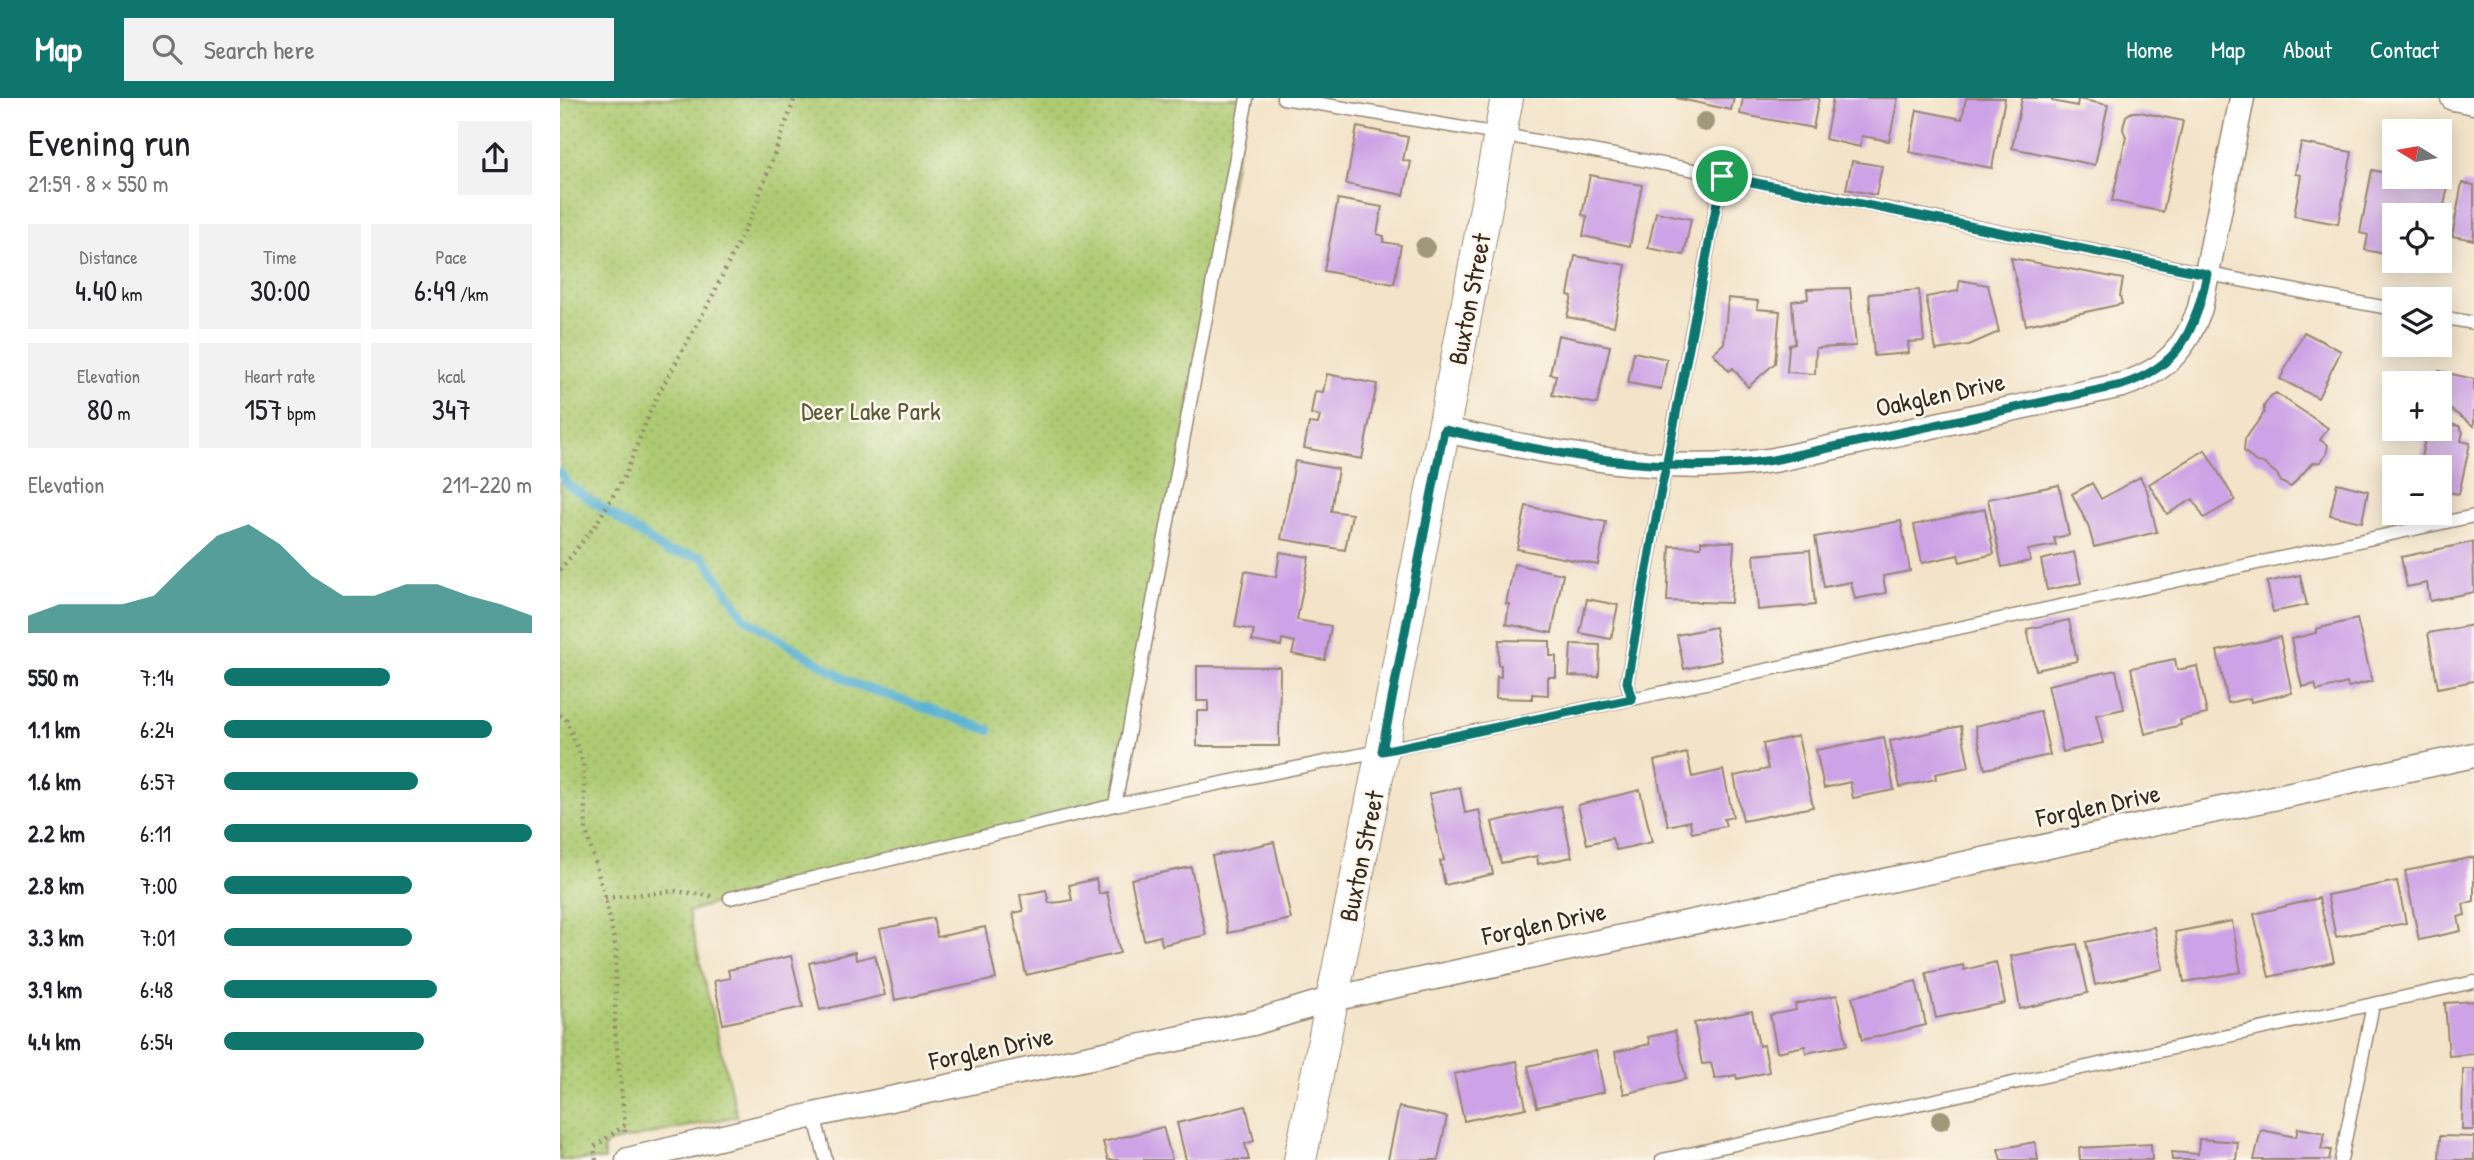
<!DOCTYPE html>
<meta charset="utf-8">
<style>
body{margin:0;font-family:"Patrick Hand",sans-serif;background:#f2f2f2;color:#202124;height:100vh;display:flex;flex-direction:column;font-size:26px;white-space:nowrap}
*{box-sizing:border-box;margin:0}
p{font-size:23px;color:#757577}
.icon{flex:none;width:38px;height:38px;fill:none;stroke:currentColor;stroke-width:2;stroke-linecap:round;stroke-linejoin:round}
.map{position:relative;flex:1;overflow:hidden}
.side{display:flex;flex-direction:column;background:#fff;width:560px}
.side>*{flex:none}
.needle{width:46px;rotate:281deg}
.controls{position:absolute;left:1822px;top:21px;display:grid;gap:14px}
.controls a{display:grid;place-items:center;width:70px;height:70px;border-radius:0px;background:#fff;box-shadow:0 4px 18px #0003;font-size:35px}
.pin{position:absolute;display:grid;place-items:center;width:60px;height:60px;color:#fff;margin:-30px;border:4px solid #fff;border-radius:50%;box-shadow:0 2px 7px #0007}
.round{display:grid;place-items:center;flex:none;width:74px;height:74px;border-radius:0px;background:#f2f2f2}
.overview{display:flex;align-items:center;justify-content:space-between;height:119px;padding:0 28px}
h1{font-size:38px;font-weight:600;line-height:52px}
.stats{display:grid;grid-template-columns:repeat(3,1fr);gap:10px;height:119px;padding:7px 28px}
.stats div{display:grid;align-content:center;border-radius:0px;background:#f2f2f2;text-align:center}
.stats b{font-size:30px;font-weight:600}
.stats small{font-size:19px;font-weight:400}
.stats p{font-size:19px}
.chart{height:196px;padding:14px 28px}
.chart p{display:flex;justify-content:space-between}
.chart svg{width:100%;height:126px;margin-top:7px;fill:#0f766e;opacity:.7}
ul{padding:0 28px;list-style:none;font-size:23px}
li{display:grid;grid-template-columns:112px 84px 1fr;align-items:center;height:52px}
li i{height:18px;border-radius:9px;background:#0f766e}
header{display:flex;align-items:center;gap:42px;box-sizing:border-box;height:98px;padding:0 35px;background:#0f766e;color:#fff}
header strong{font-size:33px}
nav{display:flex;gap:38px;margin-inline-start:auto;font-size:24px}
.search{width:490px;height:63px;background:#f2f2f2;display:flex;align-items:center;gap:18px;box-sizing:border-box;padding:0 24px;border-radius:0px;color:#757577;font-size:26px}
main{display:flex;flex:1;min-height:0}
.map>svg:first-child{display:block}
.park{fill:url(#park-dots);stroke:#747a48;stroke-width:2}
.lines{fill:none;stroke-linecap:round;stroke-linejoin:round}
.stream{stroke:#54b0d2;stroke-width:9}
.building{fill:#cea2e6}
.service-casing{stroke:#978673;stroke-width:15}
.minor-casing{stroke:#978673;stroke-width:27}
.tertiary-casing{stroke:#978673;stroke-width:34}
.path{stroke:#978673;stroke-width:4.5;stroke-dasharray:2 5;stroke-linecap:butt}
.service{stroke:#fff;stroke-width:12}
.minor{stroke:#fff;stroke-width:24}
.tertiary{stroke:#fff;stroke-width:32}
.tree{fill:#a09878}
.route-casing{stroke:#fff;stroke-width:14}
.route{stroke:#0f766e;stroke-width:9}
.labels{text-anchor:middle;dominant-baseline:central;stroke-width:5;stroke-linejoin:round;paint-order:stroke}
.street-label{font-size:26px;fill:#3b2a1e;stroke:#fbf7ec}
.park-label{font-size:26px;fill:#5d5a37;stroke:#fbf7ec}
</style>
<header>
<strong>Map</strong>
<div class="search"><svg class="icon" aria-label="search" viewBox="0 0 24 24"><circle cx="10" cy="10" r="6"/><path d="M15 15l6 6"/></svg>Search here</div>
<nav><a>Home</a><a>Map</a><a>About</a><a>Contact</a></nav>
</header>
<main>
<section class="side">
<div class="overview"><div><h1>Evening run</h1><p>21:59 · 8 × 550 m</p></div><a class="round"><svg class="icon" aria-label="share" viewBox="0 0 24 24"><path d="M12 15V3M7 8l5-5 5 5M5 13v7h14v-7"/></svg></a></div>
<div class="stats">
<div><p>Distance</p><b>4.40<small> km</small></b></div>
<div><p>Time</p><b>30:00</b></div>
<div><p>Pace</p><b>6:49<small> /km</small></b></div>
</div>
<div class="stats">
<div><p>Elevation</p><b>80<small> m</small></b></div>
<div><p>Heart rate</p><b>157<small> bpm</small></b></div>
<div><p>kcal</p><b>347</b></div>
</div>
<div class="chart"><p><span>Elevation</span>211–220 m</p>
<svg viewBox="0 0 160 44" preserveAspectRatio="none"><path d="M0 44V38L10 34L20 34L30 34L40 31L50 20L60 10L70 6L80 13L90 24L100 31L110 31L120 27L130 27L140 31L150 34L160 38V44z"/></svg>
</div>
<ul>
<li><b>550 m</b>7:14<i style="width:54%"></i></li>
<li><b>1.1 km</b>6:24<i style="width:87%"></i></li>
<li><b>1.6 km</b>6:57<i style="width:63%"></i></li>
<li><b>2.2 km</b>6:11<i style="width:100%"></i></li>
<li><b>2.8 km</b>7:00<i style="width:61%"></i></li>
<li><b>3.3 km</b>7:01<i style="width:61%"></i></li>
<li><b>3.9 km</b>6:48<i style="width:69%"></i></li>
<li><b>4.4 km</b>6:54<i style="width:65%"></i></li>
</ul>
</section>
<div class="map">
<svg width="1914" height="1062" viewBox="0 0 1914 1062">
<defs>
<pattern id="park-dots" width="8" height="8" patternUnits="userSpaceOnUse" patternTransform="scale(1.75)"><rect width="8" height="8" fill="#adcb72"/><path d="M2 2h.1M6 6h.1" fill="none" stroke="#96ae62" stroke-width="1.8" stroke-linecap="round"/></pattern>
</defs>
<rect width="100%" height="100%" fill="#fbf7ec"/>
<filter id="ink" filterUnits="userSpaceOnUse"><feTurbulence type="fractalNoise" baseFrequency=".0143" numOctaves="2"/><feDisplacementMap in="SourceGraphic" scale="14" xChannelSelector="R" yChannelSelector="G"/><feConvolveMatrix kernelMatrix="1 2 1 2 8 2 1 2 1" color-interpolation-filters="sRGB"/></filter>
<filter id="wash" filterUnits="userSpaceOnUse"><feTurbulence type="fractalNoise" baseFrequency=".00686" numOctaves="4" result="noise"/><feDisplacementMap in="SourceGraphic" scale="28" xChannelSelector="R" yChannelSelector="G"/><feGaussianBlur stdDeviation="1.57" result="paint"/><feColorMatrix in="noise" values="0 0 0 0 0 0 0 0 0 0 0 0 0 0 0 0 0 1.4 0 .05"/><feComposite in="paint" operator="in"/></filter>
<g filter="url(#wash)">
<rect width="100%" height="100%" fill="#f3e3c8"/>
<!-- park -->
<path class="park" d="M0,0h687l-132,707 -385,93 -42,14 49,204 -129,27 -5,7 2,10h-45z"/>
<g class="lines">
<!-- stream -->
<path class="stream" d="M0,374l7,12 100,68 36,4 42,62 107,65 137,47"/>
</g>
<g id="blocks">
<!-- building -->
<path class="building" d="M1116,0h58l-3,12z
M1183,0h76l-6,30 -73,-14z
M1273,0h65l-9,43 -27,-5 -2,11 -35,-8z
M1406,0h39l-13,70 -83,-16 8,-42 45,9z
M1462,0h31l-1,3 25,5 1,-7 30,6 -13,60 -83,-17z
M1572,14h8l43,9 -20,91 -51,-11 14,-64 -3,-8 1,-6 2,-7z
M797,29l51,10 -5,23 8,2 -7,33 -58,-11z
M1741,45l51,9 -14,72 -44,-8 7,-41 -6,-1z
M1292,63l30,5 -6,29 -30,-6z
M1827,71l7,2v6l4,1 23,5 1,-6h2l11,2 -1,4 14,3 -7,34 -1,-5h-46v41l-29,-6 3,-15 -8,-2 12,-63 14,3z
M1030,77l52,10 -12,61 -47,-10 4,-20 -5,-1z
M1902,85l12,2v55l-22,-4z
M778,101l44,8 -5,27 7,2 -1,6 18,3 -7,39 -70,-13z
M1096,114l35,7 -7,36 -36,-7z
M1015,158l51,9 -12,61 -47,-9 5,-21 -4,-1z
M1451,160l112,21 -3,17 2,8 -96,21z
M1400,182l28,5 11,47 -30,13 -33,5 -10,-53 32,-6z
M1290,190l6,58 -40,2 -1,26 -28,-2 2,-27 6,-2 -3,-42 16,-2 -1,-10z
M1359,192l5,51 -16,1 1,11 -35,3 -5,-62z
M1168,200l30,3 -1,8 23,2 -5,52 -27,24 -15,-19 -4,3 -16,-18 11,-10z
M1744,234l37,19 -23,47 -38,-19z
M998,237l52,11 -13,58 -45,-9 4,-20 -6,-1z
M1074,254l33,7 -6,30 -33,-6z
M1879,273l35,8v47l-34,-24v-19h-3z
M767,276l50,10 -15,75 -58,-11 5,-25 9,1 2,-8 -9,-2 4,-23 8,1z
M1716,295l52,35 -8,12 8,5 -2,10 -6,7 -8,1 -21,24 -10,-5 -4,-8 -14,-11 -7,-1 -12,-11 1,-12 19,-26v-7l7,-10z
M1880,324l19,4 4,6 -2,9 9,2 -11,51 -12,-2 -2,11 -5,-2v-34h-21l8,-38h13z
M1645,352l30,50 -31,18 -11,-19 -26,15 -18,-30z
M735,363l43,8 -7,42 21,3 -7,36 -64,-11z
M1580,379l7,13 10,42 -63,15 -6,-22 -16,-31 20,-11 9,16z
M1777,385l31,8 -6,31 -32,-7z
M1499,387l10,50 -15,3 2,7 -28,5 2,11 -28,6 -14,-68z
M966,408l80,16 -8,43 -81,-16z
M1425,411l9,45 -34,8 -2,-7 -36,8 -8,-38z
M1341,423l9,50 -27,5 3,17 -31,6 -4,-17 -27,5 -9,-50z
M1141,443l33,1 -3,61 -64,-2 3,-55 31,1z
M1913,444l1,50 -44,9 -3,-18 -20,4 -6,-30z
M1250,452l5,55 -57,5 -4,-55z
M720,454l29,5 -12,63 34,6 -6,34 -33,-6 3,-12 -13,-3 -1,7 -29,-5 2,-11 -19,-3 10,-56 31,6z
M1514,454l7,31 -34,7 -6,-30z
M954,466l49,10 -11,59 -46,-9 3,-20h-3z
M1740,477l7,30 -34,7 -6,-30z
M1027,501l31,6 -7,34 -31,-6z
M1797,521l15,62 -24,6 -1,-4 -30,8 -2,-7 -13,3 -11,-48 25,-6v-4z
M1509,522l8,41 -41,9 -9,-41z
M1914,527v56l-36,7 -10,-55z
M1155,529l6,34 -37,8 -7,-34z
M1720,539l12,56 -41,9 -1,-4 -22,5 -11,-52z
M939,542l51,1v15h6v21h-8v18l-16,-1v5l-36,-1 1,-22 4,1v-12h-3z
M1011,546l29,1 -1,32 -30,-1z
M1615,561l2,11 20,-4 10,48 -27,6 1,5 -36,9 -14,-66z
M637,568l83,1 -1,79h-82v-35h11v-10h-11z
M1556,572l8,39 -28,6 7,28 -40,9 -15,-67z
M1480,613l10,44 -65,14 -10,-43z
M1401,628l8,41 -34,7 1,5 -36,8 -10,-46z
M1238,638l15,71 -70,14 -9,-45 34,-7 -5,-25z
M1324,639l10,53 -41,8 -3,-16 -26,6 -8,-38z
M1127,655l5,24 31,-7 10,47 -9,2 2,7 -34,7 -2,-12 -22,5 -14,-65z
M900,689l5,26 14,-3 14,64 -48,11 -5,-24 4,-1 -15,-66z
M1080,692l12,52 -36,8 -4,-12 -25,6 -9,-39z
M1001,708l11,51 -34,7 -1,-8 -36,7 -9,-41z
M714,744l17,77 -63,14 -16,-77z
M1914,759v44l-11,3 2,11 -7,2 3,14 -42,9 -14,-69z
M631,769l15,68 -44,10 -2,-9 -16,4 -13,-61z
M536,781l3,15 8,-2 13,61 -94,22 -13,-62 10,-2 -3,-16 26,-5 3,13 13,-1 10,-2 -3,-15z
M1837,783l9,42 -70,14 -9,-42z
M1759,800l15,64 -65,15 -15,-63z
M373,820l4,19 48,-10 11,52 -101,21 -15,-71z
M1672,823l9,51 -57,10 -9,-50z
M1594,829l9,42 -68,16 -9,-43z
M1517,846l11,49 -68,16 -9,-53z
M295,854l1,8 19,-5 10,40 -65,15 -11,-47z
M231,858l12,51 -80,17 -9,-43 16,-3 -2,-8z
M1436,864l9,41 -69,15 -10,-45 37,-8 1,5z
M1356,883l10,44 -64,15 -10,-43z
M1277,897l10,50 -41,8 -1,-7 -28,6 -7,-37 26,-5 -1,-6z
M1914,903v53l-25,2 -4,-53z
M1192,913l7,35 5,-1 5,27 -32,7 -1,-4 -21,4 -4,-16 -9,1 -8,-41z
M1115,933l11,48 -62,15 -9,-42 35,-8 -2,-7z
M1036,953l8,41 -67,15 -9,-41z
M957,963l9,47 -62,13 -10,-47z
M1903,971h11v61h-12z
M686,1008l8,35 -9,3 4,16h-63l-9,-37z
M839,1009l48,10 -9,43h-50z
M603,1029l9,33h-64l-5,-18z
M1738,1030l27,5 -4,16 10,1 -2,10h-75l7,-30 35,7z
M1880,1038l34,1v23h-35z
M1639,1041l39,3 -2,18h-64v-8l26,2z
M1475,1044l3,18h-37l-3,-11z
M1591,1046l1,16h-72l-1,-12z"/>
</g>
</g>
<g filter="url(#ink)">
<use href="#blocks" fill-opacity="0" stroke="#978673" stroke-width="2"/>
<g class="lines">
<!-- service casing -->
<g class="service-casing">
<path id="service" d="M723,0c148,24 295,49 442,78 223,44 445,93 669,133
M1880,219l34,6
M1072,601l-5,-17 34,-192 61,-314
M555,707l132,-707
M170,800l385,-93 517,-106 842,-183
M254,1017l12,45
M1102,1062l812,-178
M1781,1062l32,-155"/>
</g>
<!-- minor casing -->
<g class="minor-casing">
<path id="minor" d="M1893,0l21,4
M884,332c110,23 216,47 330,30l348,-75c43,-14 63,-35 78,-77l42,-210
M68,1062l186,-45 439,-92 79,-24 1142,-244"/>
</g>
<!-- tertiary casing -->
<g class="tertiary-casing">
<path id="tertiary" d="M740,1062l82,-409 125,-653"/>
</g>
<!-- path -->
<path class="path" d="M0,472l35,-44 29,-49 31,-77 54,-97 44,-91 42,-114
M0,617l6,4 17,43 3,68 19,68 11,51 -1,80 10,96
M45,800l69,-7 38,5
M36,1062l-2,-13 31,-22v10"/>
<!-- service -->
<use href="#service" class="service"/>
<!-- minor -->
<use href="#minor" class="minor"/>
<!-- tertiary -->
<use href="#tertiary" class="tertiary"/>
</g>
<!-- trees -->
<g class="tree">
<circle cx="1145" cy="24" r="10"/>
<circle cx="865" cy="149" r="10"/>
<circle cx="1381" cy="1022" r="10"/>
</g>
</g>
<g class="lines" filter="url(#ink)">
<!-- route casing -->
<g class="route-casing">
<path id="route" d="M1162,78l-56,290 -5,24 -34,192 5,17 -250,52 62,-321c109,23 217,47 329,30l349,-75c58,-19 73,-54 85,-111l-485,-98"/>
</g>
<!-- route -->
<use href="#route" class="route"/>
</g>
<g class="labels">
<!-- street labels -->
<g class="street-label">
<text transform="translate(909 201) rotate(-79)">Buxton Street</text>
<text transform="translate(1380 296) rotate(-12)">Oakglen Drive</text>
<text transform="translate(1538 707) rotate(-12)">Forglen Drive</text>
<text transform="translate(801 758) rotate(-78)">Buxton Street</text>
<text transform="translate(984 825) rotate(-12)">Forglen Drive</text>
<text transform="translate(431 950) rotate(-12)">Forglen Drive</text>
</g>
<!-- park labels -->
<g class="park-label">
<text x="311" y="312">Deer Lake Park</text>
</g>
</g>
</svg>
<div class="controls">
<a><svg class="needle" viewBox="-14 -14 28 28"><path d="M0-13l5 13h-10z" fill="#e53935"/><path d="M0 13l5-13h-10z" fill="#757577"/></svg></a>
<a><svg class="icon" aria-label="locate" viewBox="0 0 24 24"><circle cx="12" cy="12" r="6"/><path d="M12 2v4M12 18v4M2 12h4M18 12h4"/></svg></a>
<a><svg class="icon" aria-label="layers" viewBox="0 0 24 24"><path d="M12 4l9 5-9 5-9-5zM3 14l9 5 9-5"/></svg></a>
<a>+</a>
<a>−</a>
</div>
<div class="pin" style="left:1162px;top:78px;background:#1e9e55"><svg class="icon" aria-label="arrive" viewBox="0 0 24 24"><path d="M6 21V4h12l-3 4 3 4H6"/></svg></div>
</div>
</main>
